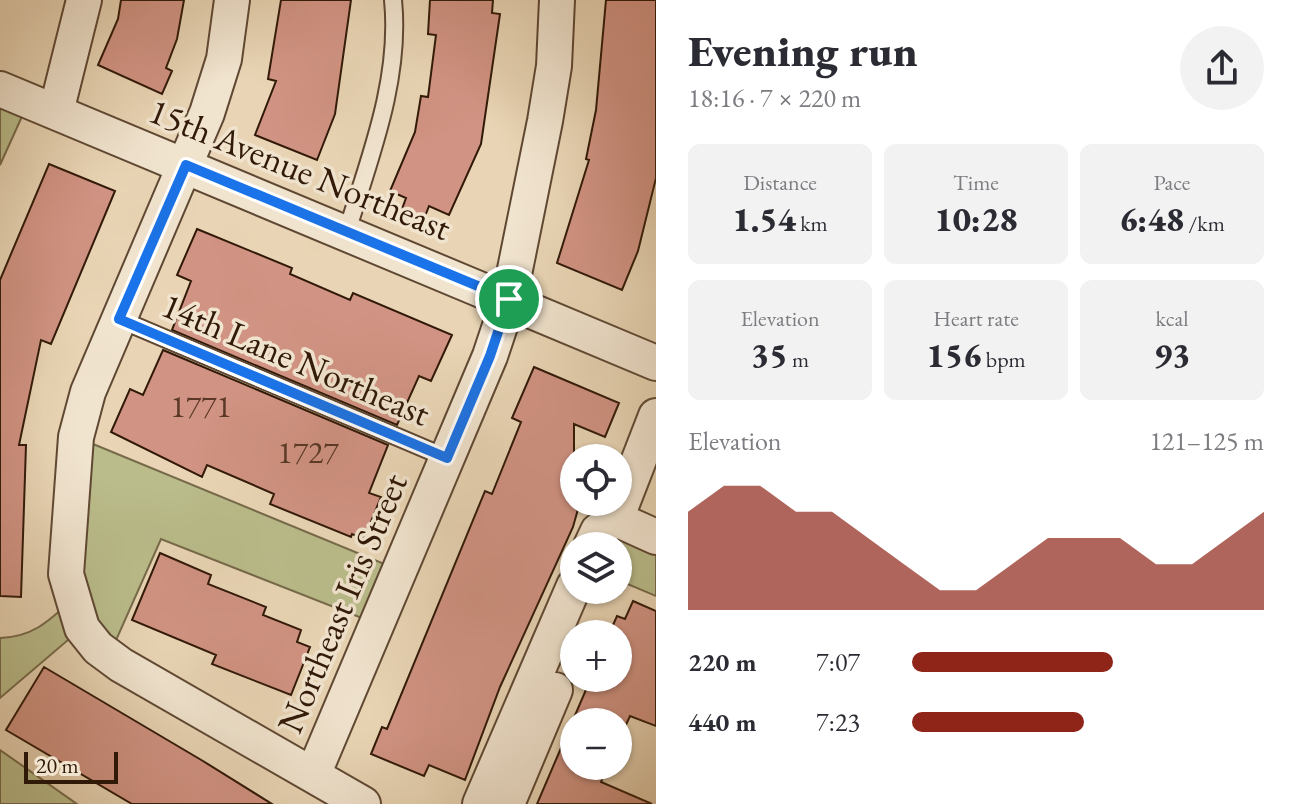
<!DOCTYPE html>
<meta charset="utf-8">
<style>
body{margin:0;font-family:"EB Garamond",serif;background:#f2f2f3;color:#2b2b33;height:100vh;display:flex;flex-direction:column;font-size:30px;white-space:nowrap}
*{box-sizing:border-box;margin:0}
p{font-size:26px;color:#7c7c81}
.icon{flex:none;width:44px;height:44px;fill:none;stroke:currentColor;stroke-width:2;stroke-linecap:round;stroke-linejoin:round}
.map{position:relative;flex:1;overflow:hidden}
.sheet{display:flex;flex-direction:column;background:#fff;width:640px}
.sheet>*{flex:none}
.fabs{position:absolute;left:560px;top:444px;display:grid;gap:16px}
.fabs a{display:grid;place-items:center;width:72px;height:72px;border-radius:50%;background:#fff;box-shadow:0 2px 6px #0004;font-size:40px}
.scale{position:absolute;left:24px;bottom:20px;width:94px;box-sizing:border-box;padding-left:8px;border:4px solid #311908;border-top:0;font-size:22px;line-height:28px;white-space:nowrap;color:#311908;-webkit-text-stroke:6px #f1e4cf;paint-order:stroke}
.pin{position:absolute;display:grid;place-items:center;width:68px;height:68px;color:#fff;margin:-34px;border:4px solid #fff;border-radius:50%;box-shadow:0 2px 8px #0007}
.round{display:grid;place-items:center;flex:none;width:84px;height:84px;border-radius:42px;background:#f2f2f3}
.overview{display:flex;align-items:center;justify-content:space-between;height:136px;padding:0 32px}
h1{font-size:44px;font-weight:800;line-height:60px}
.stats{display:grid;grid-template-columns:repeat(3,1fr);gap:12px;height:136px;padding:8px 32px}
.stats div{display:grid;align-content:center;border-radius:12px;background:#f2f2f3;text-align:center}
.stats b{font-size:34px;font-weight:800}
.stats small{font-size:22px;font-weight:400}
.stats p{font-size:22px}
.chart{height:224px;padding:16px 32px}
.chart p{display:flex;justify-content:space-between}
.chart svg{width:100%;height:144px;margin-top:8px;fill:#8f2418;opacity:.7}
ul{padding:0 32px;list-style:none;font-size:26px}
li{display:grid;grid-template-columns:128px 96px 1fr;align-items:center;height:60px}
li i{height:20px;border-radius:10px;background:#8f2418}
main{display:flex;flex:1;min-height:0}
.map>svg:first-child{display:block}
.green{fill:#babc8b;stroke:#766a4a;stroke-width:2}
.building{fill:#d19383;stroke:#311908;stroke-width:2}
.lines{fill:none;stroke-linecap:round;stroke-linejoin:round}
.service-casing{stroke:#5f4833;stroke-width:20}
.minor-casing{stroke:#5f4833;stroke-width:38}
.service{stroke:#f1e4cf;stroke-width:16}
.minor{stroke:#f1e4cf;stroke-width:34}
.route-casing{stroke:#fff;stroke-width:16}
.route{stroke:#1a73e8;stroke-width:10}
.labels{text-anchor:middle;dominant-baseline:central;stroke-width:7;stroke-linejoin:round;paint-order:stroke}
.number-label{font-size:32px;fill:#593827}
.street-label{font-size:36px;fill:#311908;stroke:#f1e4cf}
</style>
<main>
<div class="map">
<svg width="656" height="804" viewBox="0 0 656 804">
<rect width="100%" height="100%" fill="#e9d5b5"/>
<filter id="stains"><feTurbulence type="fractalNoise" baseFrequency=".0025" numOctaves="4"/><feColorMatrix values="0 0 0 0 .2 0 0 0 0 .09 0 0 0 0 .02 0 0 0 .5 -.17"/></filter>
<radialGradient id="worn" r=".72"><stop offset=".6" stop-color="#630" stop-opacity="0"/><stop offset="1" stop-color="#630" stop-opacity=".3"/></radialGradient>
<!-- green -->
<path class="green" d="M0,89l29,12 -29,64z
M76,437l323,133 -22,54 -216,-85 -52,117 -27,-28 -82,70v-60c32,-1 48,-16 71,-37z
M656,537v59l-38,-16 -3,-34 3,-7z
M0,750l77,54h-77z"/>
<!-- building -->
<path class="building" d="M121,0h63l-7,39 -11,29 6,3 -10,23 -64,-29 20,-46z
M281,0h70l-16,114 -18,46 -62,-25 21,-54 -8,-2z
M430,0h63l-1,13 8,1 -19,130 -32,71 -20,-9 -5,13 -22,-10 4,-11 -16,-7 25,-59 6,-36 7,1 8,-62 -8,-1z
M606,0h50v178l-18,73 -16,39 -65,-27 32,-103 -3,-1 10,-49z
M49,164l66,27 -64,153 -10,-4 -22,105h7l-5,152 -21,-1v-316z
M197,229l95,39 -2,6 60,26 3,-7 99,42 -21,46 -12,-5 -22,49 -225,-95 19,-49 -14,-6z
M163,350l225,95 -19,48 12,4 -17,42 -12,-5 -1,3 -81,-33 4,-10 -67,-29 -5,12 -91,-45 19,-43 13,6z
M534,367l85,36 -14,34 -31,-13v78h6l-7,25 -73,160 -35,93 -36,-15 -5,11 -53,-22 11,-27 5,2 98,-238 7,3 29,-72 -9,-4z
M160,553l51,22 -3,9 58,23 -3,8 38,15 -4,12 13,5 -19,48 -79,-31 4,-9 -84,-35z
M633,601l23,10v115l-26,-10 -12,26v-20h-44v44h34l-7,16 51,22h-115l54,-126h27v-44h-9l8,-18 8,3z
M44,667l159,94 69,43h-140l-126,-74z"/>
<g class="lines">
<!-- service casing -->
<g class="service-casing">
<path id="service" d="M347,231c23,-74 54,-152 46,-231
M119,319l328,139"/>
</g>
<!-- minor casing -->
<g class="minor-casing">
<path id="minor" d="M232,0l-8,59 -17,54 -119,279 -12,45 -10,137 16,54 16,20 23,17 242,139
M0,89l656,274
M56,112l28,-112
M616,519l40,18
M591,546l7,-15 18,-12 40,-103
M313,775l177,-419 19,-57 36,-178 9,-55 3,-66
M480,804l94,-218
M507,804l48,-114"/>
</g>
<!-- service -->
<use href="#service" class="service"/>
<!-- minor -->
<use href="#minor" class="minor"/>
</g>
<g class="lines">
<!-- route casing -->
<g class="route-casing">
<path id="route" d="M186,165l323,134 -19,57 -43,102 -328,-139z"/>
</g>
<!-- route -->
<use href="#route" class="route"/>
</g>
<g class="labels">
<!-- number labels -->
<g class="number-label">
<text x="201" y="406">1771</text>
<text x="308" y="452">1727</text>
</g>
<!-- street labels -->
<g class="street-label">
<text transform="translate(300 169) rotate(22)">15th Avenue Northeast</text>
<text transform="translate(296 359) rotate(23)">14th Lane Northeast</text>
<text transform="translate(342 603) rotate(-67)">Northeast Iris Street</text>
</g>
</g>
<rect width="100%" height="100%" filter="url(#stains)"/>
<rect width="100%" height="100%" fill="url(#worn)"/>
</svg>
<div class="fabs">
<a><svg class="icon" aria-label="locate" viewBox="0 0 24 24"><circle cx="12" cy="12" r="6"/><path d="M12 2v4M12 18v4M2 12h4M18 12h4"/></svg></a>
<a><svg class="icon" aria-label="layers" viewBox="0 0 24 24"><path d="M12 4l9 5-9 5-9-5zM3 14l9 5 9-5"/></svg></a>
<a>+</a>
<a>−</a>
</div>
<div class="scale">20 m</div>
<div class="pin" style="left:509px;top:299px;background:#1e9e55"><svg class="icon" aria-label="arrive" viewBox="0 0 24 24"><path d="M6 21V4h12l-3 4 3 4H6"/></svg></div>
</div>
<section class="sheet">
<div class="overview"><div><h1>Evening run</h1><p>18:16 · 7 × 220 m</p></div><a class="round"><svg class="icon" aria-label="share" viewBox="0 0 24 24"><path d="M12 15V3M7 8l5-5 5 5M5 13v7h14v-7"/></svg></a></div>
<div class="stats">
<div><p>Distance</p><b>1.54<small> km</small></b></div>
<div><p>Time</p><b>10:28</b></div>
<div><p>Pace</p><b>6:48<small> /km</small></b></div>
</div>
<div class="stats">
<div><p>Elevation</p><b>35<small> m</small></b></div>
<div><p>Heart rate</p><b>156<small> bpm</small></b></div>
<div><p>kcal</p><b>93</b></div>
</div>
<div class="chart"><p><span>Elevation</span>121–125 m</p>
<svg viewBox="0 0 160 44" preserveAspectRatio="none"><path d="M0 44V14L10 6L20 6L30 14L40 14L50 22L60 30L70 38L80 38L90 30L100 22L110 22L120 22L130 30L140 30L150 22L160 14V44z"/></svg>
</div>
<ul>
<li><b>220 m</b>7:07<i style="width:57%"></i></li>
<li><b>440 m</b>7:23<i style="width:49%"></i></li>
</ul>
</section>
</main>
